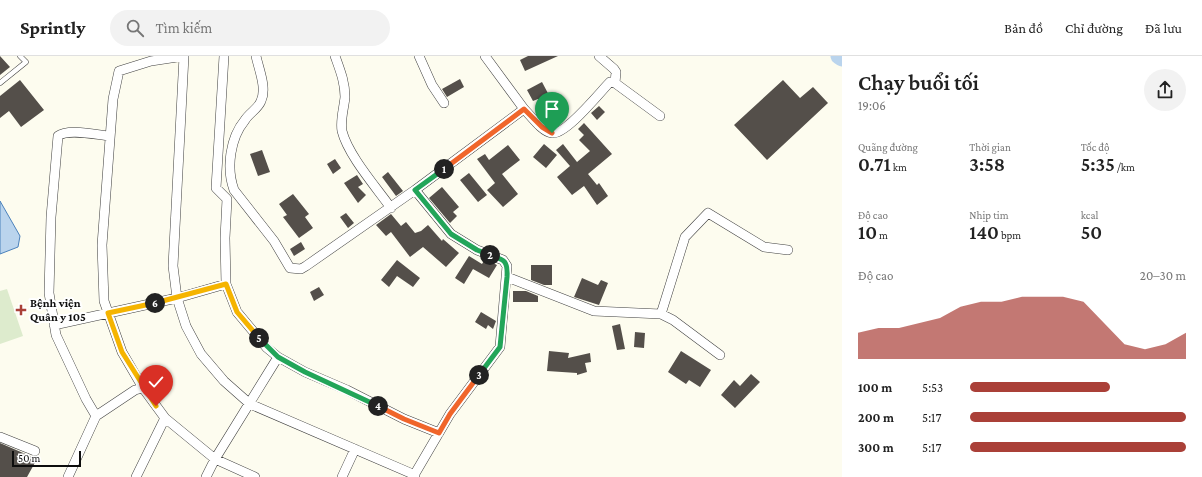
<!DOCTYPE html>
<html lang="vi">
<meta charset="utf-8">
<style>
body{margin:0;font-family:"Crimson Pro",serif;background:#f2f2f2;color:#222;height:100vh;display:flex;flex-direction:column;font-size:15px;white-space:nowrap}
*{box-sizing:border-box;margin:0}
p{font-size:13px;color:#767676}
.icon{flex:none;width:22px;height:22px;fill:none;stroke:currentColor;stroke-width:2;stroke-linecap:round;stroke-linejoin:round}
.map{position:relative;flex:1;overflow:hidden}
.details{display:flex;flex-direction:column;background:#fff;width:360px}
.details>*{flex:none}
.scale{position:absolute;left:12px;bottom:10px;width:69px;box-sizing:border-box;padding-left:4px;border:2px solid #0d0d0d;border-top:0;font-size:11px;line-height:14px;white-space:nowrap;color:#0d0d0d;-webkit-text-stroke:3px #fff;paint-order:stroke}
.pin{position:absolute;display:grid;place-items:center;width:34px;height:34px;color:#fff;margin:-41px -17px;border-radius:50% 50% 50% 0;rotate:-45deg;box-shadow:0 0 4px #0007}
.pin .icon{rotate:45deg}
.km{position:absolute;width:20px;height:20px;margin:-10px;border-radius:50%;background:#222;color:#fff;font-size:11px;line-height:20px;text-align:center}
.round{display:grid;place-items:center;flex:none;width:42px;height:42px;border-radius:21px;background:#f2f2f2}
.summary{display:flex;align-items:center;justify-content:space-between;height:68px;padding:0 16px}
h1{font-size:22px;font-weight:600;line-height:30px}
.stats{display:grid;grid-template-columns:repeat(3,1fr);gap:6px;height:68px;padding:4px 16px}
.stats div{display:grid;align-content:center}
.stats b{font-size:20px;font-weight:600}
.stats small{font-size:11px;font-weight:400}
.stats p{font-size:11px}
.chart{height:112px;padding:8px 16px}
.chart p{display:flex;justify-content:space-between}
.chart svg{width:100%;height:72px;margin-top:4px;fill:#aa4038;opacity:.7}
ul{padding:0 16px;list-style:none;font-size:13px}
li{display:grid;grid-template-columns:64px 48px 1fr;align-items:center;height:30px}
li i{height:10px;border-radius:5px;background:#aa4038}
header{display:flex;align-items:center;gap:24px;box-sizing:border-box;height:56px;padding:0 20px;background:#fff;border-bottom:1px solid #e0e0e0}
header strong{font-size:19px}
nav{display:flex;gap:22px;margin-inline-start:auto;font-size:14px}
.search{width:280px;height:36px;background:#f2f2f2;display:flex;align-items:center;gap:10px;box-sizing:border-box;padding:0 14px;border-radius:22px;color:#767676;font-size:15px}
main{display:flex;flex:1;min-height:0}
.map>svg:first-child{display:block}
.pitch{fill:#ddebcd}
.water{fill:#bad4ed;stroke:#4b81bb}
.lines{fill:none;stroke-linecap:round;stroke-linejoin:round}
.river{stroke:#bad4ed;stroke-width:17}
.building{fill:#544f4a}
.lane-casing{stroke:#404040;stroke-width:5.5}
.street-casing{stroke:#404040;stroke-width:10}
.lane{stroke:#fff;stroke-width:4.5}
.street{stroke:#fff;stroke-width:9}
.split-1-casing{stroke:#fff;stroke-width:8}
.split-2-casing{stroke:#fff;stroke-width:8}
.split-3-casing{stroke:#fff;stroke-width:8}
.split-4-casing{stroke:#fff;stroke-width:8}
.split-5-casing{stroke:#fff;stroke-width:8}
.split-6-casing{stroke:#fff;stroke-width:8}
.split-7-casing{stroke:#fff;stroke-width:8}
.split-1{stroke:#f0652b;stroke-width:5}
.split-2{stroke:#22a559;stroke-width:5}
.split-3{stroke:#22a559;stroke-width:5}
.split-4{stroke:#f0652b;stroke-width:5}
.split-5{stroke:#22a559;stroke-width:5}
.split-6{stroke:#f5b400;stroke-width:5}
.split-7{stroke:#f5b400;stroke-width:5}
.poi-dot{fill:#aa4038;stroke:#fff;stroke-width:1.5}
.labels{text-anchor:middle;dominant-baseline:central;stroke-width:4;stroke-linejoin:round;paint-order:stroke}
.poi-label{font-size:12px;font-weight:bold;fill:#0d0d0d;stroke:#fff;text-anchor:start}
</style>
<header>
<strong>Sprintly</strong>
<div class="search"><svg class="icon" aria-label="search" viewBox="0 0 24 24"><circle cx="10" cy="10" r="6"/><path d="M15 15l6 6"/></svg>Tìm kiếm</div>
<nav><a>Bản đồ</a><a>Chỉ đường</a><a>Đã lưu</a></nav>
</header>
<main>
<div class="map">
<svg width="842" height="421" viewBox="0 0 842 421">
<rect width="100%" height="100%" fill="#fdfcef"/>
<!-- pitch -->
<path class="pitch" d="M7,233l16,47 -23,8v-53z"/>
<!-- water -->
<path class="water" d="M0,145l20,35 -2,11 -18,7z"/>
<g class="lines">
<!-- river -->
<path class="river" d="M839,0l3,2"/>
</g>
<!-- building -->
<path class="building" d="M0,0l10,11 -10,8z
M528,0h30l-33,15 -5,-11z
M460,23l4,8 -17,10 -5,-8z
M20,24l24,30 -23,17 -12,-16 -9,7v-22z
M783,24l17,18 13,-11 15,16 -61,57 -33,-35z
M542,26l9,17 6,-5 8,10 -14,12 -13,-17 -5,2 -6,-11z
M599,50l6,6 -8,8 -6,-7z
M584,67l28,31 -24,20 9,11 2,-2 9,13 -11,9 -13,-19 -12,9 -15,-18 13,-11 -14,-16 7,-6 14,18 13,-11 -11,-11 5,-5 -6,-6z
M544,88l13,11 -11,13 -13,-11z
M508,89l12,15 -18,14 16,20 -15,13 -16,-17 8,-7 -18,-24 8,-5 4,6z
M262,94l8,22 -12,4 -8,-22z
M335,103l6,9 -8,6 -6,-10z
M388,116l15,19 -7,5 -14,-19z
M469,117l18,22 -9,7 -18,-22z
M357,119l6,9 -5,3 8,8 -8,8 -14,-20z
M442,131l17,20 -6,5 4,4 -7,7 -21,-25z
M293,138l16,20 -4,3 8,11 -14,10 -16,-21 4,-2 -8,-11z
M346,157l8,10 -6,5 -8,-11z
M391,158l10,12 5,-4 9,11 6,-2 7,-6 14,16 1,-2 16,14 -13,14 -23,-20 -13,10 -19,-25 -5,4 -10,-11z
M301,186l4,7 -11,7 -4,-7z
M469,200l13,8 3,-5 12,6 -8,13 -16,-9 -9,15 -9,-6z
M397,204l23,18 -7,9 -16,-11 -8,11 -8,-7z
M531,209h21v20h-8l-13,-5z
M582,222l16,7 3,-5 7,3 -9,22 -25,-8z
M319,231l5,8 -10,6 -4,-9z
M513,235h13l12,5v6h-25z
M481,256l15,9 -3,8 -5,-4 -2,4 -11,-7z
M620,268l5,25 -8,1 -5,-24z
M635,276l10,1 -1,15 -10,-1z
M549,295l20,2 -1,5 22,-5 1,9 -6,1 2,9 -10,3v-2l-30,-2z
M681,295l30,19 -11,17 -11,-7 -3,4 -18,-12z
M751,318l9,8 -25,26 -14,-13 13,-15 6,6z
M0,387l37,16 -10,18h-27z"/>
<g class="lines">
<!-- lane casing -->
<g class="lane-casing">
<path id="lane" d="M0,27l26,-21 -6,-6"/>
</g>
<!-- street casing -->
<g class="street-casing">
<path id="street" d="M184,0l-11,210 4,32 9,28 15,28 23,27 26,23 165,71
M224,0l-8,132 11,11 -2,39 1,46 11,28 30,36 11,9 27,15 42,18 57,29 35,14
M256,0c3,14 11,32 5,45 -3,8 -12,12 -16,19 -15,18 -19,48 -11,70l40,51 16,27 11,1 5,-3 109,-76
M335,0c5,14 10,26 10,41 -1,11 -5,23 -3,34 6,24 34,56 49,77
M419,0l13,29 12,18
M599,0l15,13 2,3 -1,11
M524,53c7,7 18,23 28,24 14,2 48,-41 58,-51l5,1 45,33
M507,221l87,34 67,3 12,6 47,35
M661,258l24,-77 23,-24 56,34 24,3
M54,269l123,-27 49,-14
M143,332l-21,-36 -18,-51 -2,-56 11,-146 6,-28 32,-10 33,-5
M96,360l-10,-17 -30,-64 -7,-42 2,-76 7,-81c10,-8 39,-1 52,0
M0,381l35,14
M68,421l28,-61 39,-26 8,-2 22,30 50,41 40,18
M136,421l29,-59
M206,421l9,-18 63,-102
M342,421l13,-28
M413,421l37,-63 50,-67 7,-81 -4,-6 -26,-10 -26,-16 -36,-44 109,-81 -39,-53"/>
</g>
<!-- lane -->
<use href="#lane" class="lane"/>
<!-- street -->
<use href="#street" class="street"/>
</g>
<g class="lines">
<!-- split-1 casing -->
<g class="split-1-casing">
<path id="split-1" d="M444,113l80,-60 18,18 10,6"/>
</g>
<!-- split-2 casing -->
<g class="split-2-casing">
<path id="split-2" d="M444,113l-29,21 36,44 26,16 13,5"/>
</g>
<!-- split-3 casing -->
<g class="split-3-casing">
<path id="split-3" d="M479,319l21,-28 7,-70c1,-16 -2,-17 -17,-22"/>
</g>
<!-- split-4 casing -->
<g class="split-4-casing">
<path id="split-4" d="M378,350l26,13 35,14 11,-19 29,-39"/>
</g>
<!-- split-5 casing -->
<g class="split-5-casing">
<path id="split-5" d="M259,282l19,19 27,15 73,34"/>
</g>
<!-- split-6 casing -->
<g class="split-6-casing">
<path id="split-6" d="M155,247l71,-19 11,28 22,26"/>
</g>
<!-- split-7 casing -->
<g class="split-7-casing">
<path id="split-7" d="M155,247l-47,10 14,39 34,54"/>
</g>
<!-- split-1 -->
<use href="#split-1" class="split-1"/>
<!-- split-2 -->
<use href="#split-2" class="split-2"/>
<!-- split-3 -->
<use href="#split-3" class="split-3"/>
<!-- split-4 -->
<use href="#split-4" class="split-4"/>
<!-- split-5 -->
<use href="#split-5" class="split-5"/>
<!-- split-6 -->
<use href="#split-6" class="split-6"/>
<!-- split-7 -->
<use href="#split-7" class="split-7"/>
</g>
<!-- markers -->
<path class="poi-dot" d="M19 248h4v4h4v4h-4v4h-4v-4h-4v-4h4z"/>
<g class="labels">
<!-- poi labels -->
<g class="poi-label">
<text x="30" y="247">Bệnh viện<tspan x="30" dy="14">Quân y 105</tspan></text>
</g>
</g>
</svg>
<div class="scale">50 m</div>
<div class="pin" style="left:552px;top:77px;background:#1e9e55"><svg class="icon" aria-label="arrive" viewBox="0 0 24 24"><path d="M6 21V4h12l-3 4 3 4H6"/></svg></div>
<div class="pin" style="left:156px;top:350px;background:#d93025"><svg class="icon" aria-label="check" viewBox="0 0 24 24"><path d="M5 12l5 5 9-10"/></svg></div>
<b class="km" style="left:444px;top:113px">1</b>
<b class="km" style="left:490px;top:199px">2</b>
<b class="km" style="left:479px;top:319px">3</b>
<b class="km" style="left:378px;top:350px">4</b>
<b class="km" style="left:259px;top:282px">5</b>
<b class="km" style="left:155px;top:247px">6</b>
</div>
<section class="details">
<div class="summary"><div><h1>Chạy buổi tối</h1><p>19:06</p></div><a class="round"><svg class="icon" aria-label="share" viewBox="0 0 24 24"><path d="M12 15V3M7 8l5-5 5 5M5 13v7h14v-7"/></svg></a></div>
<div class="stats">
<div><p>Quãng đường</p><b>0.71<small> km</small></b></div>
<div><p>Thời gian</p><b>3:58</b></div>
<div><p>Tốc độ</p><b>5:35<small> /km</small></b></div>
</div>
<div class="stats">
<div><p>Độ cao</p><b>10<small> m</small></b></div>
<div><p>Nhịp tim</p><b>140<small> bpm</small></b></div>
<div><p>kcal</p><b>50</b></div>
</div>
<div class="chart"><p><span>Độ cao</span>20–30 m</p>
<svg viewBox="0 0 160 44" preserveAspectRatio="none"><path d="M0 44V28L10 25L20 25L30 22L40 19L50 12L60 9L70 9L80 6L90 6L100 6L110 9L120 22L130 35L140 38L150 35L160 28V44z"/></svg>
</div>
<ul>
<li><b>100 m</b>5:53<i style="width:65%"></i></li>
<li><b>200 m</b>5:17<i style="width:100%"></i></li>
<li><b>300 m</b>5:17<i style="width:100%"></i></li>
</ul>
</section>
</main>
